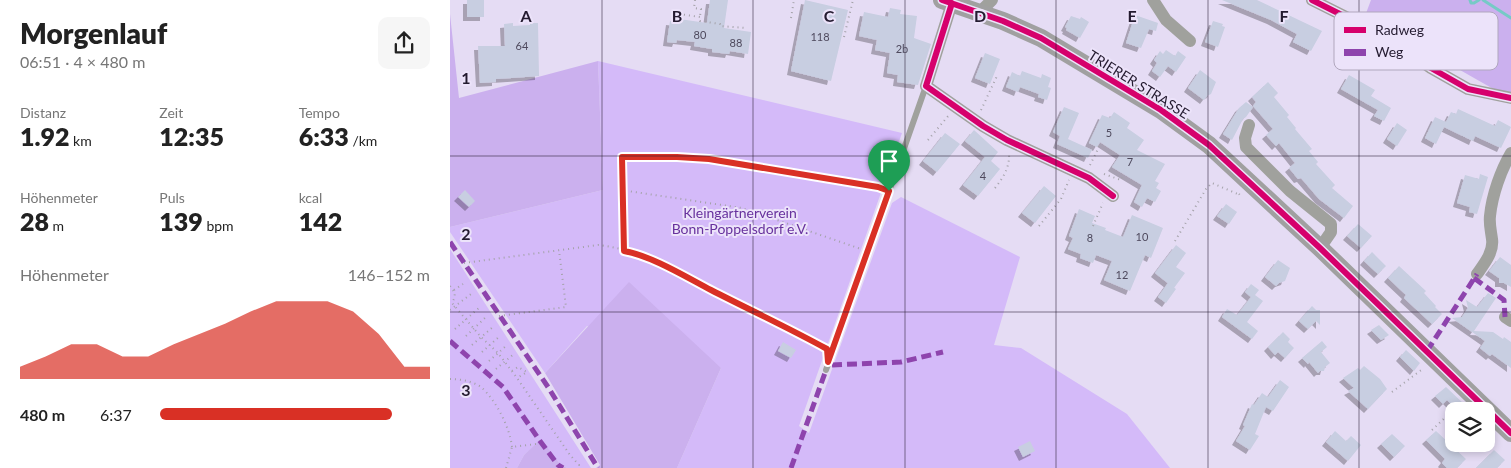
<!DOCTYPE html>
<html lang="de">
<meta charset="utf-8">
<style>
body{margin:0;font-family:Lato,sans-serif;background:#f6f6f6;color:#222;height:100vh;display:flex;flex-direction:column;font-size:19px;white-space:nowrap}
*{box-sizing:border-box;margin:0}
p{font-size:16px;color:#767676}
.icon{flex:none;width:28px;height:28px;fill:none;stroke:currentColor;stroke-width:2;stroke-linecap:round;stroke-linejoin:round}
.map{position:relative;flex:1;overflow:hidden}
.side{display:flex;flex-direction:column;background:#fff;width:450px}
.side>*{flex:none}
.fabs{position:absolute;left:995px;top:402px;display:grid;gap:10px}
.fabs a{display:grid;place-items:center;width:50px;height:50px;border-radius:10px;background:#fff;box-shadow:0 2px 8px #0003;font-size:25px}
.pin{position:absolute;display:grid;place-items:center;width:42px;height:42px;color:#fff;margin:-51px -21px;border-radius:50% 50% 50% 0;rotate:-45deg;box-shadow:0 0 5px #0007}
.pin .icon{rotate:45deg}
.round{display:grid;place-items:center;flex:none;width:52px;height:52px;border-radius:10px;background:#f6f6f6}
.summary{display:flex;align-items:center;justify-content:space-between;height:85px;padding:0 20px}
h1{font-size:28px;font-weight:800;line-height:38px}
.figures{display:grid;grid-template-columns:repeat(3,1fr);gap:8px;height:85px;padding:5px 20px}
.figures div{display:grid;align-content:center}
.figures b{font-size:25px;font-weight:800}
.figures small{font-size:14px;font-weight:400}
.figures p{font-size:14px}
.chart{height:140px;padding:10px 20px}
.chart p{display:flex;justify-content:space-between}
.chart svg{width:100%;height:90px;margin-top:5px;fill:#d93025;opacity:.7}
ul{padding:0 20px;list-style:none;font-size:16px}
li{display:grid;grid-template-columns:80px 60px 1fr;align-items:center;height:38px}
li i{height:12px;border-radius:6px;background:#d93025}
main{display:flex;flex:1;min-height:0}
.map>svg:first-child{display:block}
.green{fill:#d4baf9}
.forest{fill:#cbb0ee}
.lines{fill:none;stroke-linecap:round;stroke-linejoin:round}
.stream{stroke:#76cac6;stroke-width:3}
.building{fill:#c8cee1;filter:url(#shadow)}
.path{stroke:#a4a2a9;stroke-width:2;stroke-dasharray:1 4;stroke-linecap:butt}
.lane{stroke:#a0a19d;stroke-width:6}
.street{stroke:#a0a19d;stroke-width:12}
.secondary{stroke:#a0a0a0;stroke-width:18}
.quiet{stroke:#8e44ad;stroke-width:5;stroke-dasharray:10 5;stroke-linecap:butt}
.cycleway-casing{stroke:#ece3fa;stroke-width:9}
.cycleway{stroke:#d6006c;stroke-width:6}
.route-casing{stroke:#fff;stroke-width:10}
.route{stroke:#d93025;stroke-width:6}
.grid{fill:none;stroke:#241b30;stroke-width:1;stroke-opacity:0.55}
.labels{text-anchor:middle;dominant-baseline:central;stroke-width:4;stroke-linejoin:round;paint-order:stroke}
.number-label{font-size:11px;fill:#4e495d}
.street-label{font-size:14px;fill:#241b30;stroke:#ece3fa}
.park-label{font-size:14px;fill:#67319d;stroke:#ece3fa}
.key{fill:#ece3fa;stroke:#b0a7bd;stroke-width:1}
.key-label{font-size:14px;fill:#241b30}
.grid-label{font-size:16px;text-anchor:middle;font-weight:bold;fill:#241b30;stroke:#ece3fa;stroke-width:4;stroke-linejoin:round;paint-order:stroke}
</style>
<main>
<section class="side">
<div class="summary"><div><h1>Morgenlauf</h1><p>06:51 · 4 × 480 m</p></div><a class="round"><svg class="icon" aria-label="share" viewBox="0 0 24 24"><path d="M12 15V3M7 8l5-5 5 5M5 13v7h14v-7"/></svg></a></div>
<div class="figures">
<div><p>Distanz</p><b>1.92<small> km</small></b></div>
<div><p>Zeit</p><b>12:35</b></div>
<div><p>Tempo</p><b>6:33<small> /km</small></b></div>
</div>
<div class="figures">
<div><p>Höhenmeter</p><b>28<small> m</small></b></div>
<div><p>Puls</p><b>139<small> bpm</small></b></div>
<div><p>kcal</p><b>142</b></div>
</div>
<div class="chart"><p><span>Höhenmeter</span>146–152 m</p>
<svg viewBox="0 0 160 44" preserveAspectRatio="none"><path d="M0 44V38L10 33L20 27L30 27L40 33L50 33L60 27L70 22L80 17L90 11L100 6L110 6L120 6L130 11L140 22L150 38L160 38V44z"/></svg>
</div>
<ul>
<li><b>480 m</b>6:37<i style="width:86%"></i></li>
</ul>
</section>
<div class="map">
<svg width="1061" height="468" viewBox="0 0 1061 468">
<defs>
<filter id="shadow"><feDropShadow dx="-4" dy="4" stdDeviation="0" flood-color="#0004"/></filter>
</defs>
<rect width="100%" height="100%" fill="#e5dcf4"/>
<!-- green -->
<path class="green" d="M148,61l304,72 -103,293 10,7 83,-230 9,-6 119,60 -26,88 27,3 106,66 43,54h-493l44,-100 -134,-42 -42,47 -95,-141v-5l153,-37z
M0,249l141,219h-24l-7,-4 -19,-24 -17,15 -7,13h-67z"/>
<!-- forest -->
<path class="forest" d="M921,0h140v99l-146,-83z
M0,14l9,84 139,-37 5,129 -153,37z
M179,282l92,86 -44,100h-81l4,-3 -55,-92z
M91,439l19,25 7,4h-50l7,-13z"/>
<g class="lines">
<!-- stream -->
<path class="stream" d="M1020,0l1,3h3l5,-3
M1033,0l28,18"/>
</g>
<!-- building -->
<path class="building" d="M17,0h17v17h-17z
M260,0h18l-4,28 27,4 -3,22 -18,-3 -1,3 -17,-2v-3l-18,-3 1,-4 -18,-2 -1,3 -9,-1 3,-21 9,1v-3l28,4z
M355,0l43,10 -17,71 -40,-10z
M772,0h35l65,31 -11,20 -18,-9 4,-8 -26,-14z
M440,8l11,2 -1,4 17,2 -3,22 17,6 -13,41 -21,-3 1,-7 -11,-2 3,-20 -15,-3 2,-10 -18,-4 5,-24 24,5z
M685,15l23,8 -2,8 -7,-2 -8,19 -15,-5z
M621,16l9,3 1,-2 8,5 -9,16 -14,-8 1,-2 -2,-1z
M763,21l10,3 -1,2 3,1 -7,20 -13,-5z
M63,23v3l17,-1v-2h8l1,53 -43,3v3l-16,1 -2,-37h27l-1,-22z
M716,50l9,6 3,-5 8,6 -10,15 -8,-6 -8,11 -8,-6 5,-8 -3,-3 6,-9 3,3z
M535,53l15,6 -10,25 -15,-6z
M750,70l16,12 -5,12 -4,2 -3,4 -16,-12z
M572,71l19,7 1,-4 9,4 -3,9 3,1 -4,12 -9,-3 1,-3 -19,-7 -2,5 -12,-5 6,-15 8,4z
M899,75l26,15 -4,6 20,12 -7,13 -10,-5 4,-6 -37,-21z
M818,82l10,11 -4,4 15,18 -2,2 9,11 -1,1 17,20 -3,2 9,11 -2,2 19,21 -3,3 21,18 -9,12 -25,-19 -18,-21 -3,1 -9,-11 6,-5 -16,-20 -3,3 -10,-11 7,-6 -20,-23 3,-4 -4,-5z
M796,102l7,5 -7,10 -3,2 -11,21 -9,-6 16,-26z
M614,107l15,6 -11,26 24,11 -4,8 -31,-14 3,-8 -7,-4z
M1008,109l37,17 3,-6 13,7 -10,21 -26,-12 -2,5 -29,-14 -8,17 -11,-6 10,-21 11,5 5,-10 5,2z
M664,112l16,11 -3,5 17,12 -7,10 28,14 -10,17 4,2 -3,5 5,3 -6,11 -8,-4 -5,9 -8,-5 8,-17 -30,-18 8,-12 -20,-13 -3,5 -8,-4 13,-28 8,3z
M947,123l10,7 -10,16 -10,-7z
M524,130l24,22 -7,9 9,8 -22,27 -15,-11 22,-28 -20,-16z
M495,133l15,11 -23,28 -14,-11z
M1030,174l8,3 -11,37 -8,-2 1,-5 -13,-4 8,-28 14,4z
M594,186l12,10 -21,27 -13,-10z
M15,190l10,11 -6,6 -11,-10z
M776,204l11,8 -8,12 -12,-8z
M629,209l16,7 -3,7 14,5 -1,2 18,7 9,-22 31,13 -12,30 -6,-3 -15,36 -26,-11 8,-19 -16,-6 -3,8 -13,-5 1,-4 -13,-5 5,-11 -4,-2z
M908,224l14,12 -11,12 -14,-12z
M726,245l10,8 -10,14 9,6 -11,15 -19,-15z
M922,252l14,14 -8,8 -14,-13z
M1050,257l11,8v22l-7,-4h-5v-5l-10,-7z
M828,260l12,8 -5,13 -6,2 -3,3 -11,-9z
M949,266l27,25 -2,2 12,13 -1,1 7,7 -10,10 -28,-26 2,-3 -18,-17z
M718,283l8,6 -10,14 -8,-6z
M801,284l8,6 -4,5 8,6 -16,21 11,9 -6,8 -30,-22 5,-8 10,6 14,-18 -6,-5z
M1038,293l8,5 -22,33 19,1 10,7 1,-2 7,5v26l-19,-14 -2,2 -10,-8 5,-7 -33,-23 10,-1 6,-9 -2,-8 11,7z
M862,306l4,4h4v15l-4,-4 -8,8 -9,-8z
M929,325l10,10 -8,5 -10,-10z
M833,332l7,7 -2,3 6,6 -9,10 -7,-6 -3,3 -7,-8z
M872,341l5,6 -6,5 9,11 -5,4 -1,4h-4l-2,2 -9,-11 -1,2 -6,-6z
M333,342l13,8 -5,8 -13,-7z
M956,350l14,13 -6,8 -14,-14z
M914,366l16,13 7,10 -19,20 -20,-18 6,-3 -11,-10 15,-10 2,2z
M830,380l9,7 -16,24 -7,-4 -11,27 4,2 -9,14 -14,-9 9,-15 -2,-1 9,-21 2,1 8,-12 6,4z
M996,387l18,17 -6,7 -11,-11 -4,4 -8,-8z
M885,431l11,10 5,-5 10,9 -13,16 -22,-19z
M986,431l30,28 -9,9h-10l-5,-5 3,-4 -19,-19z
M942,434l13,12 -11,11 -13,-13z
M580,441l5,10 -12,6 -5,-10z
M1044,450l11,10 -8,8h-21z"/>
<g class="lines">
<!-- path -->
<path class="path" d="M245,0l-1,8 7,1 -1,7
M229,14l21,3v4l20,3v2l26,2
M341,18l3,-18
M394,37l9,-37
M531,110l17,-36
M478,140l21,-25
M640,165l11,-22
M654,174l17,6 2,-4
M545,188c9,-11 15,-22 14,-35
M171,190l121,18 119,41
M589,226l22,-27 8,-19
M643,226l10,-23
M725,241l31,-52 6,-6 28,12 -3,-3
M174,251l-2,-94h55l32,2 171,29
M14,263l134,-18c43,4 89,32 127,52 33,17 67,33 99,51
M0,286l5,7 -1,6 -2,4 29,34 17,16 19,25 53,77 9,10 -2,3
M4,290l9,-6
M0,310l21,-16
M49,316l67,-9 -7,-57
M5,329l25,-22
M16,336l21,-20
M22,345l22,-19
M32,352l18,-16
M39,361l17,-15
M46,369l19,-16
M62,371l6,-4 9,5 -10,6
M0,379c10,0 22,2 31,8 15,13 29,41 31,60
M942,392l32,-24
M1009,411l5,-5
M982,430l19,-18h3
M56,468l6,-21 24,-3 4,-3"/>
<!-- lane -->
<path class="lane" d="M376,370l100,-284"/>
<!-- street -->
<path class="street" d="M703,0l13,20 24,21
M862,0l76,38 43,30 37,21 43,9
M502,3l-26,83 57,40 24,14 82,38 24,18
M530,12l12,-12
M799,125l-4,13 1,9 44,44 41,33v8l-11,16
M1027,274c7,-10 17,-22 15,-35 -1,-8 -3,-15 -2,-23 2,-21 11,-46 21,-63
M1055,317l6,4"/>
<!-- secondary -->
<path class="secondary" d="M492,0l61,21 38,17 120,72 48,35 111,103 191,185"/>
<!-- quiet -->
<path class="quiet" d="M0,242l98,145 50,81
M1024,278l30,22 1,17
M0,341l53,46 37,54 18,24 5,3
M977,351l50,-77
M382,365l69,-3 42,-10
M341,468l35,-98"/>
<!-- cycleway casing -->
<g class="cycleway-casing">
<path id="cycleway" d="M492,0l61,21 38,17 120,72 48,35 111,103 191,185
M862,0l76,38 43,30 37,21 43,9
M502,3l-26,83 57,40 24,14 82,38 24,18"/>
</g>
<!-- cycleway -->
<use href="#cycleway" class="cycleway"/>
</g>
<g class="lines">
<!-- route casing -->
<g class="route-casing">
<path id="route" d="M172,157h55l32,2 169,28 11,4 -61,171 -1,-13c-38,-21 -77,-39 -116,-59 -25,-13 -59,-34 -87,-39z"/>
</g>
<!-- route -->
<use href="#route" class="route"/>
</g>
<!-- grid -->
<path class="grid" d="M152,0v468M303,0v468M455,0v468M606,0v468M758,0v468M909,0v468M0,156h1061M0,312h1061"/>
<g class="labels">
<!-- number labels -->
<g class="number-label">
<text x="250" y="34">80</text>
<text x="370" y="36">118</text>
<text x="286" y="42">88</text>
<text x="72" y="45">64</text>
<text x="452" y="48">2b</text>
<text x="659" y="132">5</text>
<text x="680" y="161">7</text>
<text x="533" y="175">4</text>
<text x="692" y="236">10</text>
<text x="640" y="237">8</text>
<text x="672" y="274">12</text>
</g>
<!-- street labels -->
<g class="street-label">
<text transform="translate(689 84) rotate(32)">TRIERER STRASSE</text>
</g>
<!-- park labels -->
<g class="park-label">
<text x="290" y="212">Kleingärtnerverein<tspan x="290" dy="16">Bonn-Poppelsdorf e.V.</tspan></text>
</g>
</g>
<!-- legend -->
<rect x="884" y="12" width="164" height="58" rx="8" class="key"/>
<rect x="894" y="27" width="22" height="6" fill="#d6006c"/>
<rect x="894" y="49" width="22" height="7" fill="#8e44ad"/>
<g class="key-label">
<text x="925" y="35">Radweg</text>
<text x="925" y="57">Weg</text>
</g>
<g class="grid-label">
<text x="76" y="22">A</text>
<text x="227" y="22">B</text>
<text x="379" y="22">C</text>
<text x="530" y="22">D</text>
<text x="682" y="22">E</text>
<text x="834" y="22">F</text>
<text x="16" y="84">1</text>
<text x="16" y="240">2</text>
<text x="16" y="396">3</text>
</g>
</svg>
<div class="fabs">
<a><svg class="icon" aria-label="layers" viewBox="0 0 24 24"><path d="M12 4l9 5-9 5-9-5zM3 14l9 5 9-5"/></svg></a>
</div>
<div class="pin" style="left:439px;top:191px;background:#1e9e55"><svg class="icon" aria-label="arrive" viewBox="0 0 24 24"><path d="M6 21V4h12l-3 4 3 4H6"/></svg></div>
</div>
</main>
